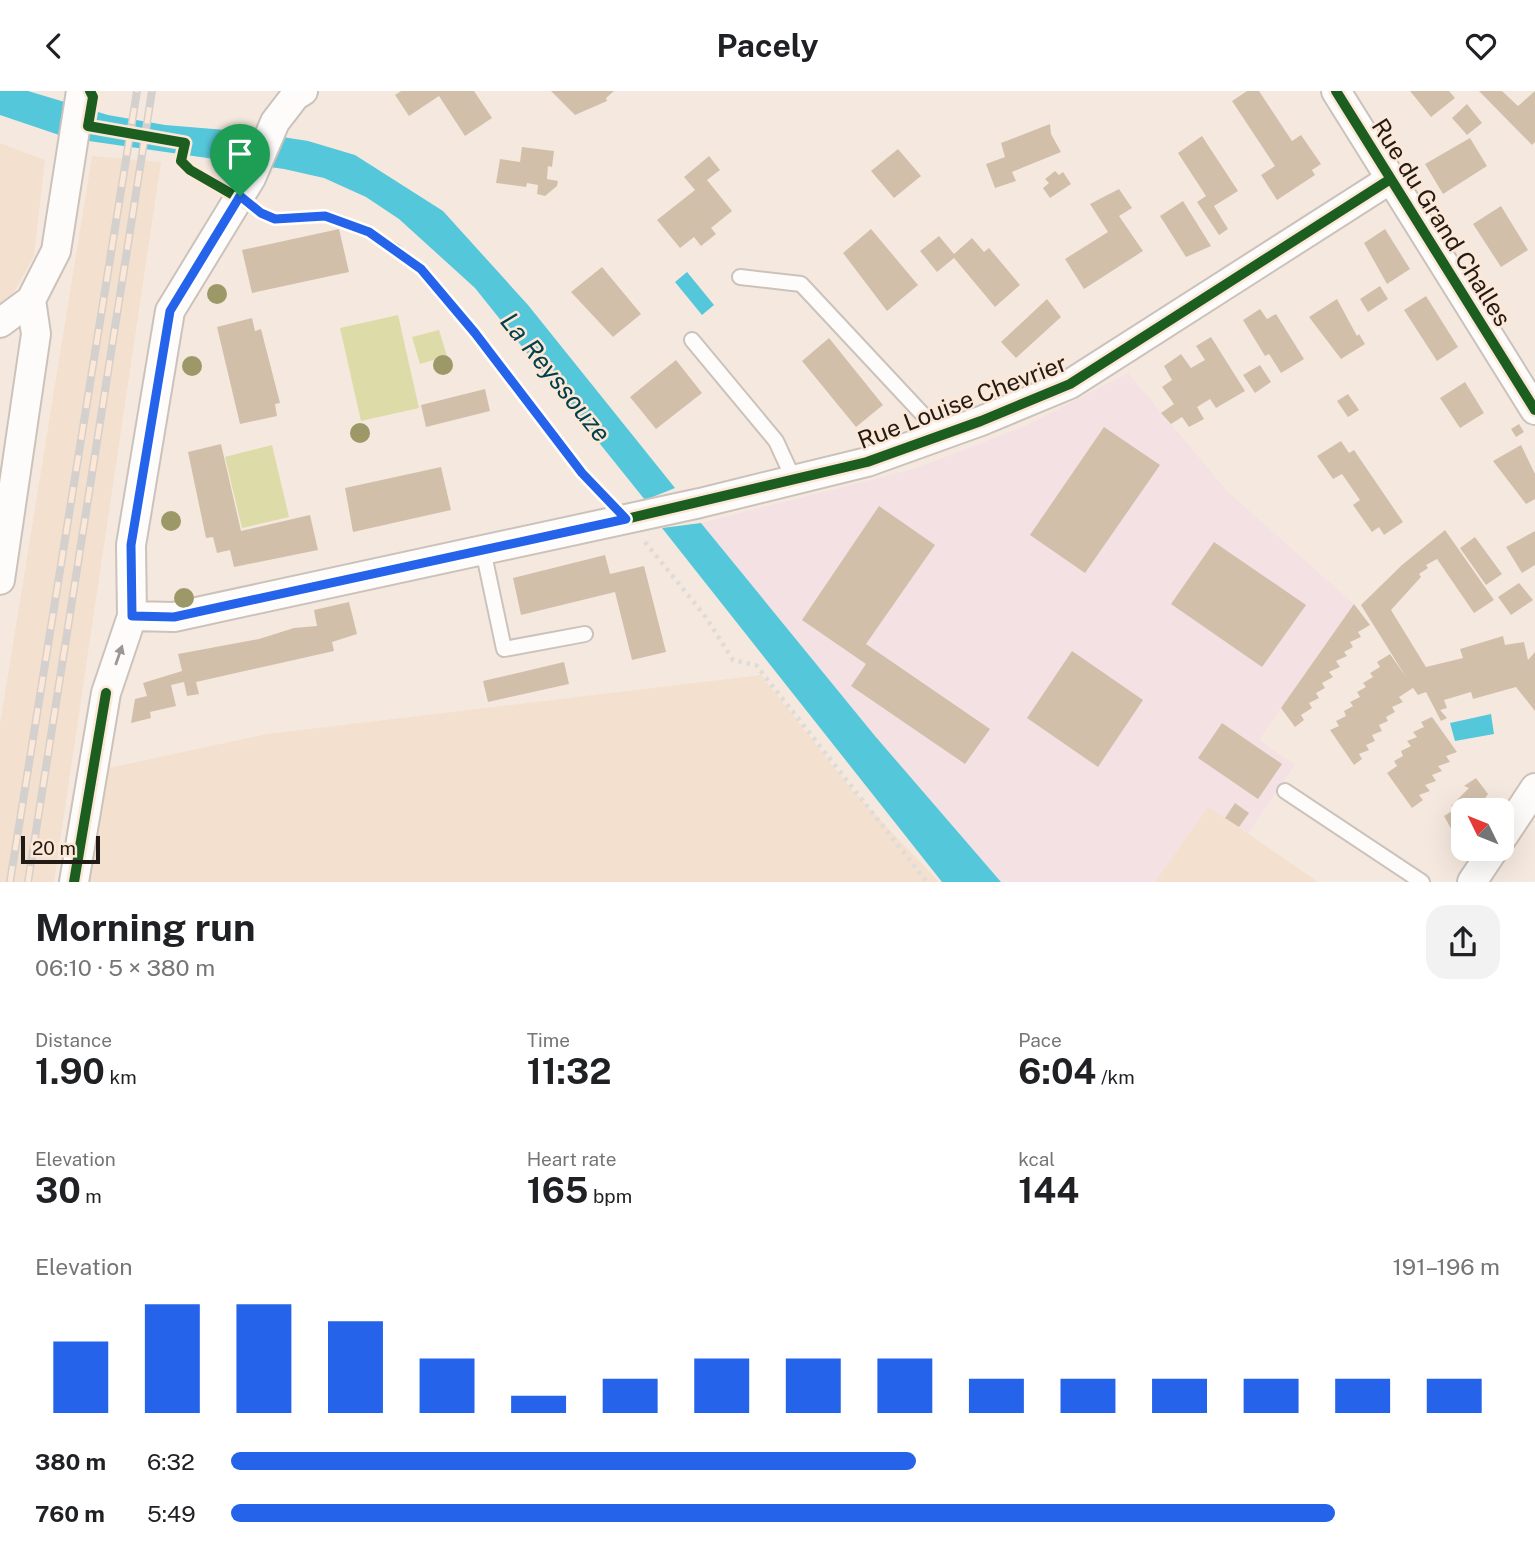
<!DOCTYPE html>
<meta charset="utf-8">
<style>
body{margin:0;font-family:"Public Sans",sans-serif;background:#f2f2f2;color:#202124;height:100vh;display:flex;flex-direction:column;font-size:26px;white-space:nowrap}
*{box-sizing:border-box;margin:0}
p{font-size:23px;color:#757577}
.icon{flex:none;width:38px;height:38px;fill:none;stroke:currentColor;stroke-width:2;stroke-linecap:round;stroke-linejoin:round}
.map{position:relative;height:791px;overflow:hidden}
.drawer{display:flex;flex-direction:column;background:#fff;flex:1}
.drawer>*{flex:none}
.needle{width:46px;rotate:313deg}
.controls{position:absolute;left:1451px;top:707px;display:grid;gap:14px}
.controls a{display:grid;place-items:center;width:63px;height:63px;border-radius:14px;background:#fff;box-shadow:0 7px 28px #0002;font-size:35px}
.scale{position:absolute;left:21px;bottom:18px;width:79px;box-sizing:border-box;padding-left:7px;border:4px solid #221b15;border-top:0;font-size:19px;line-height:24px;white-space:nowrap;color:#221b15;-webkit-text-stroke:5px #fde8d7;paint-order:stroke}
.pin{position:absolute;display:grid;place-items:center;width:60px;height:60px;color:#fff;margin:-72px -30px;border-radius:50% 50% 50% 0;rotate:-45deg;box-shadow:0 0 7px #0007}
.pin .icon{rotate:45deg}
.round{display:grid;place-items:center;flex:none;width:74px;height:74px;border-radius:21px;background:#f2f2f2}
.summary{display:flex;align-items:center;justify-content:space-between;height:119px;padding:0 35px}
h1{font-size:38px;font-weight:700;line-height:52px}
.figures{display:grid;grid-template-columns:repeat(3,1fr);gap:10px;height:119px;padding:7px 35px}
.figures div{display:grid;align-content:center}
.figures b{font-size:35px;font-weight:700}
.figures small{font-size:19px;font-weight:400}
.figures p{font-size:19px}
.chart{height:196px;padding:14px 35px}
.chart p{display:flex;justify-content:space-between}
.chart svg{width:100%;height:126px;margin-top:7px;stroke:#2563eb;stroke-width:6}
ul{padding:0 35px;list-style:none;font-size:23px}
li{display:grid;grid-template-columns:112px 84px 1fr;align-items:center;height:52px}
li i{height:18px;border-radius:9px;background:#2563eb}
header{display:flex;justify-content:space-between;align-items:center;height:91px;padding:0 35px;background:#fff;font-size:32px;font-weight:700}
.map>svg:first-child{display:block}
.built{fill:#f4e0cf}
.education{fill:#f4e1e3}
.green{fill:#dddba7}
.water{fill:#55c7da}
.building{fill:#d1bfaa}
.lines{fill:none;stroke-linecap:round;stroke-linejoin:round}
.service-casing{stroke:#cbc2bb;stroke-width:18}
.minor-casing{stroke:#cbc2bb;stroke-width:32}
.path{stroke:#dfdbd8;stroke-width:4.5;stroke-dasharray:3.5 5;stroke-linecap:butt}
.service{stroke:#fefcfa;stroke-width:14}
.minor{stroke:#fefcfa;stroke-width:28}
.rail-casing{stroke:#d4d0cd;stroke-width:8}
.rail{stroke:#fde8d7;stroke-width:5;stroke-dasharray:16;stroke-linecap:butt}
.cycleway-casing{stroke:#fde8d7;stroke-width:15}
.cycleway{stroke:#1b5e20;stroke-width:10}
.tree{fill:#9c9868}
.oneway{fill:#9b9793}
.route-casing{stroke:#fff;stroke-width:14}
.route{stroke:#2563eb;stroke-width:9}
.labels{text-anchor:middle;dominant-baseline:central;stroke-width:5;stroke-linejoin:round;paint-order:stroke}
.street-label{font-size:24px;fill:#221b15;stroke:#fde8d7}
.water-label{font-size:26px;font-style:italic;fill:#00414e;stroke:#fde8d7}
</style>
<header><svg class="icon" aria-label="back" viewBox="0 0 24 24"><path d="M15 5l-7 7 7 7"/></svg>Pacely<svg class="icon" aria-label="heart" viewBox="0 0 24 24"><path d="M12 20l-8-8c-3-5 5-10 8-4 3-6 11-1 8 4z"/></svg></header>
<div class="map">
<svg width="1535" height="791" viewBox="0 0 1535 791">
<rect width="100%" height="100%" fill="#f5e9df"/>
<!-- built -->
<path class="built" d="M0,52l45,17 -11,96 -28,51 -6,4z
M92,65l69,6 -107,720h-54v-158z
M761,584l91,115 87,92h-852l17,-113 163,-35z
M1208,715l110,76h-163z"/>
<!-- education -->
<path class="education" d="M1128,282l100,119 126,112 -95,136 36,25 -47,68 -40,-27 -53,76h-154l-126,-146 -174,-213 216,-55 110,-43z"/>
<!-- green -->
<path class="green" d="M398,224l21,93 -58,13 -21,-93z
M439,239l8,26 -27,8 -8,-27z
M272,354l17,72 -47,11 -17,-71z"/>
<!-- water -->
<path class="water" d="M0,0h28l80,24 57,10 85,7 58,9 47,14 88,56 85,94 147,183 -30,12 -170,-212 -76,-69 -33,-22 -42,-19 -40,-9 -216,-31 -68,-23z
M687,181l27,33 -12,10 -27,-33z
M701,432l174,213 126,146h-59l-280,-354z
M1491,623l3,20 -39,7 -5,-18z"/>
<!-- building -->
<path class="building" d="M401,0h73l18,27 -27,18 -26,-40 -30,20 -14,-21z
M551,0h63l-8,7 1,3 -32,14z
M1247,0h12l33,50 9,-6 20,29 -9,6 3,5 -38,25 -16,-25 14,-9 -43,-65z
M1410,0h39l6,7 -24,19z
M1479,0h23l16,15 17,-15v51l-3,3z
M1467,13l15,19 -15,12 -15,-17z
M1050,33l1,10 10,18 -49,20 4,9 -21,7 -9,-24 19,-7 -4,-14z
M1202,45l36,55 -24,15 14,23 -9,6 -22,-33 9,-6 -28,-43z
M1470,47l17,28 -44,28 -18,-30z
M522,56l32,4 -2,16 -4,-1 -1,13 11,2 -1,5 -12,10 -8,-2 1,-9 -11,-2 -1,4 -30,-4 4,-24 20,3z
M898,58l23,27 -27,22 -23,-27z
M709,65l11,14 -13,10 25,31 -21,17 5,6 -15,12 -7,-9 -14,11 -23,-28 38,-30 -11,-13z
M1055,80l4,4 4,-3 8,12 -21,14 -7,-10 6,-5 -4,-4z
M1119,98l13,19 -13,8 24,35 -59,38 -19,-30 43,-27 -18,-28z
M1183,110l28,45 -25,11 -26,-41z
M1501,115l27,44 -27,17 -28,-43z
M339,138l10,43 -97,21 -10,-43z
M871,138l47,56 -31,26 -44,-58z
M1385,138l25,40 -23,15 -23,-41z
M939,145l15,18 18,-16 12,14 5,-4 31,37 -25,22 -41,-49 -17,14 -17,-21z
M602,176l39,47 -28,23 -42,-45z
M1380,195l8,13 -20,13 -8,-13z
M1426,205l32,51 -21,14 -33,-51z
M1047,208l14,18 -45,41 -15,-16z
M1337,208l20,37 2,-2 6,10 -24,15 -32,-42z
M1260,218l7,10 9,-5 28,45 -23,14 -12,-19 -4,2 -22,-36z
M252,227l3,13 6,-2 19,74 -5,1 2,12 -37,8 -23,-97z
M1211,246l34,54 -29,17 -6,-9 -13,8 7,12 -15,8 -7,-10 -11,7 -10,-11 13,-9 -12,-17 10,-7 -8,-14 17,-12 10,14 14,-8 -9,-14z
M829,247l54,67 -27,22 -54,-66z
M676,269l26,33 -46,36 -26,-32z
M1260,274l11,17 -16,11 -12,-18z
M1465,291l19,31 -24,15 -20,-30z
M485,298l5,22 -64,16 -5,-22z
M1348,303l11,16 -11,7 -11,-16z
M1519,333l5,8 -8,5 -5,-8z
M1104,336l56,38 -75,108 -55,-38z
M1341,350l8,12 5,-3 49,72 -19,13 -5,-8 -7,5 -19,-27 7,-5 -18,-26 -9,5 -16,-23z
M221,353l20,87 69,-16 8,35 -84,17 -4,-17 -13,3 -4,-16 -7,1 -18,-86z
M1521,354l14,29v25l-9,5 -33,-43z
M441,376l10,43 -98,22 -8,-44z
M879,415l56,39 -69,99 124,85 -25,35 -114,-78 15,-22 -64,-44z
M1445,439l49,70 -20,13 -37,-54 -11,6 2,3 -9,6 2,3 -30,33 35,57 37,-9 -3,-9 43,-13 2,9 19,-3 4,18 7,-8v59l-19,-24 -43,12 -2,-7 -27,8 3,8 -7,2 7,8 -6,3 -15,-29 -8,3 -5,-7 -14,9 4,5 -11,5 3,5 -9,5 2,4 -9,4 3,6 -10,4 3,6 -9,4 3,5 -10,4 3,5 -8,6 -24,-35 9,-4 -3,-5 10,-5 -2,-5 9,-5 -3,-4 10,-5 -3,-5 9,-5 -3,-4 10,-6 -3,-4 10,-6 -3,-5 13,-8 16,23 -45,-72 41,-40z
M1535,440v34l-13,8 -16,-26z
M1475,446l27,37 -16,11 -26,-37z
M1214,451l92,63 -44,62 -91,-63z
M605,464l5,19 34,-8 22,86 -34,8 -17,-68 -94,23 -8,-37z
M1519,492l14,17 -22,15 -13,-18z
M349,511l8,32 -25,8 2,9 -138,31 3,12 -12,2 -3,-14 -13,3 5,21 -26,6 1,6 -20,5 4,-24 12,-3 -4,-13 39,-12 -4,-17 81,-15 35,-11 23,-2 -3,-16z
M1354,513l16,21 -12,7 3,5 -11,5 3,5 -9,5 3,4 -11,5 4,6 -11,5 4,5 -11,6 3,5 -9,5 3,5 -10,5 3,5 -11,7 3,5 -9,7 -14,-19z
M1072,560l71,49 -45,67 -71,-49z
M564,571l5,22 -81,18 -5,-21z
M1432,626l25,35 -11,4 4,6 -12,4 4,5 -10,4 4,6 -11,4 5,6 -11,4 4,5 -11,8 -25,-35 10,-7 -3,-5 9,-5 -2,-5 10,-5 -4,-5 10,-4 -4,-5 11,-5 -3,-5z
M1222,632l60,41 -24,35 -60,-41z
M1476,687l12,16 -11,16h-14v19l-10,3 -9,-16 11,-7 -4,-3 18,-18 -5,-2z
M1235,712l14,10 -10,14 -14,-9z"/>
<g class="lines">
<!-- service casing -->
<g class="service-casing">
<path id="service" d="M740,186l61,7 141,151
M692,249l84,101 18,39
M483,459l21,99 81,-15
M1285,700l137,91"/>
</g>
<!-- minor casing -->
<g class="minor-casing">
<path id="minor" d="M1336,0l199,319
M0,232l31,-23 25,-49 25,-160
M0,489l36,-246 -5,-34
M132,525l42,1 526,-114 167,-41 114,-41 89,-37 319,-204
M1502,747l33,-50
M74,791l32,-189 26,-77 -1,-71 39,-234 81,-133 24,-56 20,-26 8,-5
M1472,791l22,-33"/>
</g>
<!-- path -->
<path class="path" d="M99,37l86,15 -4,18
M645,451l60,74 28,44 23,5 171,217"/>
<!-- service -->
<use href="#service" class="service"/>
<!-- minor -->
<use href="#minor" class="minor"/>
<!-- rail casing -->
<g class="rail-casing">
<path id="rail" d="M10,791l127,-791
M28,791l124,-791"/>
</g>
<!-- rail -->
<use href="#rail" class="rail"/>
<!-- cycleway casing -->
<g class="cycleway-casing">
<path id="cycleway" d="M90,0l3,6 -5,29 97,17 -4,18 9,9 85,49 50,-3 44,16 26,16 26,21 54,64 107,140 44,46 241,-57 114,-41 89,-37 319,-204
M1336,0l199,319
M74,791l32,-189"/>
</g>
<!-- cycleway -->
<use href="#cycleway" class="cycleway"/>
</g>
<!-- trees -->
<g class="tree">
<circle cx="217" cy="203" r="10"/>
<circle cx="443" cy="274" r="10"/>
<circle cx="192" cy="275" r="10"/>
<circle cx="360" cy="342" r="10"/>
<circle cx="171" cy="430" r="10"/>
<circle cx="184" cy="507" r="10"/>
</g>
<!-- one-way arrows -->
<defs><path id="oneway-solid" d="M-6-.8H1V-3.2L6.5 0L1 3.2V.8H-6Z" transform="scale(1.75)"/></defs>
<use class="oneway" href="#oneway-solid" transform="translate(119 564) rotate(-71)"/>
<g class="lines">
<!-- route casing -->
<g class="route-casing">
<path id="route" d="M240,105l21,17 14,6 50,-3 44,16 52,37 54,64 107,140 44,46 -452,98 -42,-1 -1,-71 39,-234z"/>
</g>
<!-- route -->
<use href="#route" class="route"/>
</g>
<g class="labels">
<!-- street labels -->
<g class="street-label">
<text transform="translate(1442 131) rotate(58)">Rue du Grand Challes</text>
<text transform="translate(962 310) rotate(-21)">Rue Louise Chevrier</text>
</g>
<!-- water labels -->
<g class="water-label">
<text transform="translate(556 286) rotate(51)">La Reyssouze</text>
</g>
</g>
</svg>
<div class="controls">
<a><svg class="needle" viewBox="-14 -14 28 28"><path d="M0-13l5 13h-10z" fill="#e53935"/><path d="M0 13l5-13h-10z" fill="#757577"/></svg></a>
</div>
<div class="scale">20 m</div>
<div class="pin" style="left:240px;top:105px;background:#1e9e55"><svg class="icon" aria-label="arrive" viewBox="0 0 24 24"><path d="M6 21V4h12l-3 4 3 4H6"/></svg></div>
</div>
<section class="drawer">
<div class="summary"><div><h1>Morning run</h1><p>06:10 · 5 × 380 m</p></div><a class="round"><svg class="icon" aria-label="share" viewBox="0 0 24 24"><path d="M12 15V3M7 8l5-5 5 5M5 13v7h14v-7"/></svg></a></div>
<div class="figures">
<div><p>Distance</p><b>1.90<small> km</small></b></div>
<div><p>Time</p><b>11:32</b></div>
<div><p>Pace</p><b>6:04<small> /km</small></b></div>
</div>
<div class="figures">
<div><p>Elevation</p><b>30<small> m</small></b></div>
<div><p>Heart rate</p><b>165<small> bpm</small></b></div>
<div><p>kcal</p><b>144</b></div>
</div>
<div class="chart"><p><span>Elevation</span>191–196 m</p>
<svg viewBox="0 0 160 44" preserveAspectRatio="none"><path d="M5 44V19M15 44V6M25 44V6M35 44V12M45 44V25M55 44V38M65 44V32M75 44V25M85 44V25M95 44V25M105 44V32M115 44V32M125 44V32M135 44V32M145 44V32M155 44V32"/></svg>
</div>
<ul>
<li><b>380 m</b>6:32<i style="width:54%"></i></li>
<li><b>760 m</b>5:49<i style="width:87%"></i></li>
</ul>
</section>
